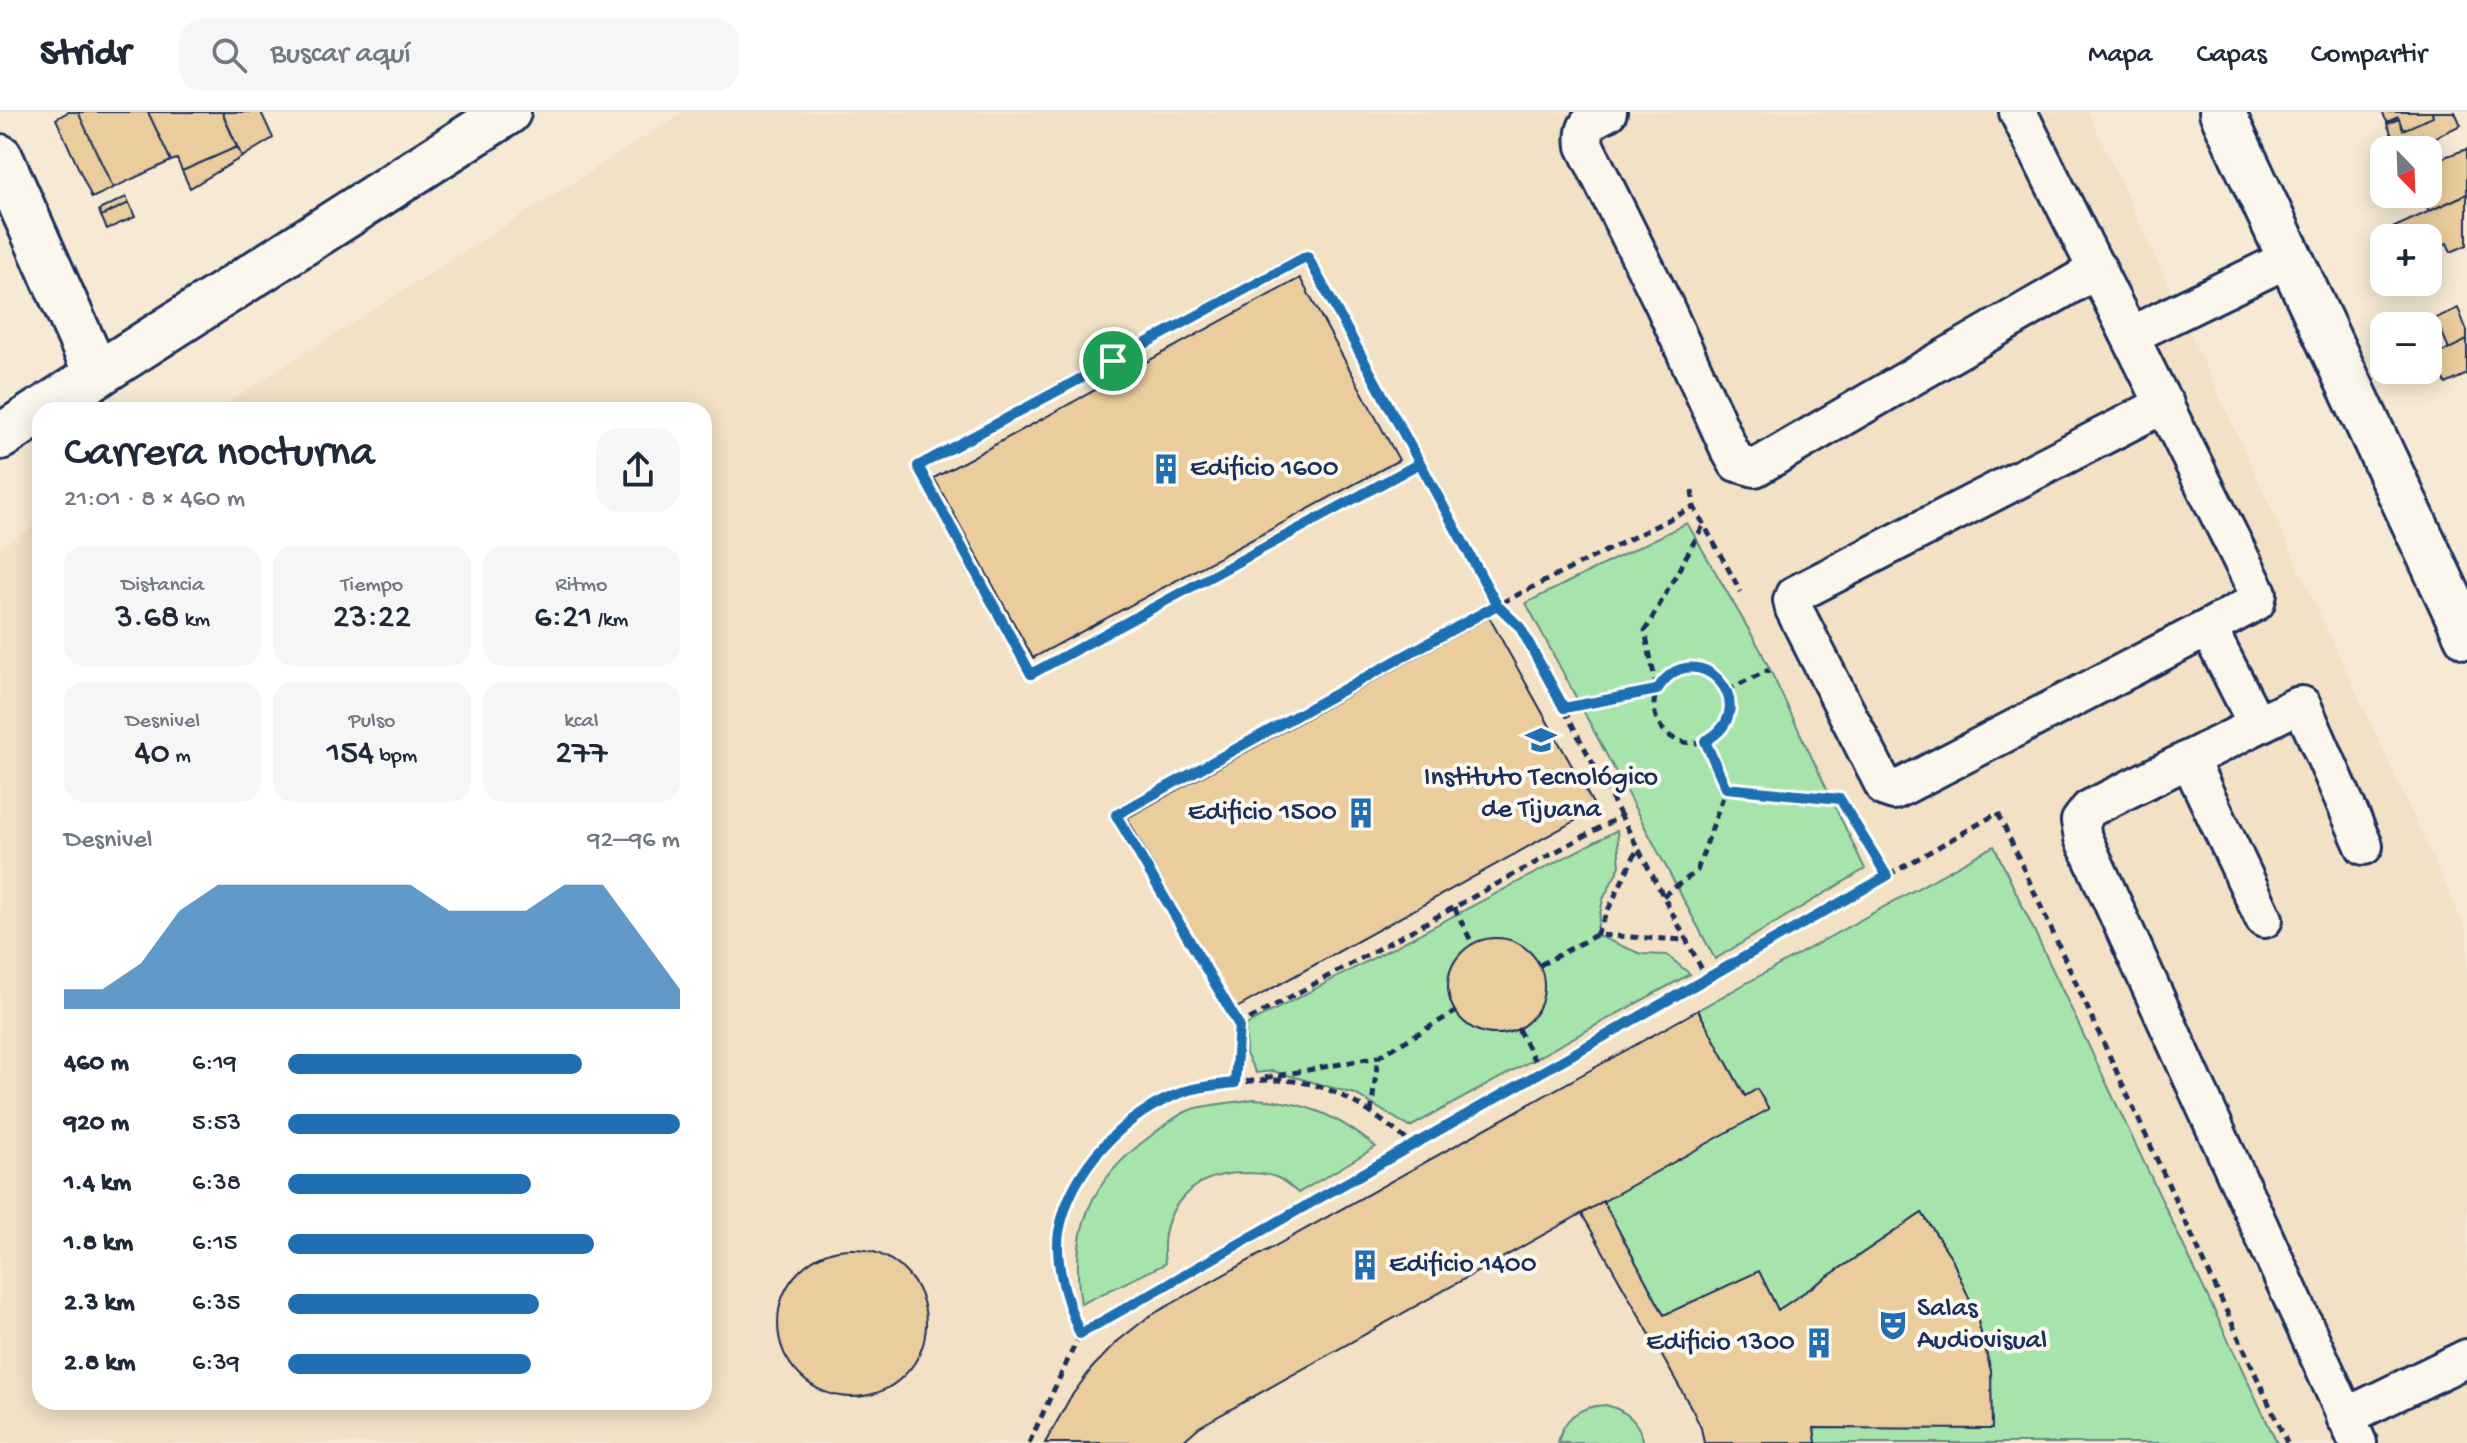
<!DOCTYPE html>
<html lang="es">
<meta charset="utf-8">
<style>
body{margin:0;font-family:"Gochi Hand",sans-serif;background:#f6f6f7;color:#1f2937;height:100vh;display:flex;flex-direction:column;font-size:30px;white-space:nowrap}
*{box-sizing:border-box;margin:0}
p{font-size:26px;color:#747a83}
.icon{flex:none;width:44px;height:44px;fill:none;stroke:currentColor;stroke-width:2;stroke-linecap:round;stroke-linejoin:round}
.map{position:relative;flex:1;overflow:hidden}
.sheet{position:absolute;left:32px;top:290px;width:680px;height:1008px;display:flex;flex-direction:column;background:#fff;border-radius:24px;box-shadow:0 4px 20px #0003}
.sheet>*{flex:none}
.needle{width:52px;rotate:157deg}
.fabs{position:absolute;left:2370px;top:24px;display:grid;gap:16px}
.fabs a{display:grid;place-items:center;width:72px;height:72px;border-radius:16px;background:#fff;box-shadow:0 4px 20px #0003;font-size:40px}
.pin{position:absolute;display:grid;place-items:center;width:68px;height:68px;color:#fff;margin:-34px;border:4px solid #fff;border-radius:50%;box-shadow:0 2px 8px #0007}
.round{display:grid;place-items:center;flex:none;width:84px;height:84px;border-radius:24px;background:#f6f6f7}
.headline{display:flex;align-items:center;justify-content:space-between;height:136px;padding:0 32px}
h1{font-size:44px;font-weight:600;line-height:60px}
.stats{display:grid;grid-template-columns:repeat(3,1fr);gap:12px;height:136px;padding:8px 32px}
.stats div{display:grid;align-content:center;border-radius:20px;background:#f6f6f7;text-align:center}
.stats b{font-size:34px;font-weight:600}
.stats small{font-size:22px;font-weight:400}
.stats p{font-size:22px}
.chart{height:224px;padding:16px 32px}
.chart p{display:flex;justify-content:space-between}
.chart svg{width:100%;height:144px;margin-top:8px;fill:#1f6fb2;opacity:.7}
ul{padding:0 32px;list-style:none;font-size:26px}
li{display:grid;grid-template-columns:128px 96px 1fr;align-items:center;height:60px}
li i{height:20px;border-radius:10px;background:#1f6fb2}
header{display:flex;align-items:center;gap:48px;box-sizing:border-box;height:112px;padding:0 40px;background:#fff;border-bottom:2px solid #e0e1e3}
header strong{font-size:38px}
nav{display:flex;gap:44px;margin-inline-start:auto;font-size:28px}
.search{width:560px;height:72px;background:#f6f6f7;display:flex;align-items:center;gap:20px;box-sizing:border-box;padding:0 28px;border-radius:24px;color:#747a83;font-size:30px}
.map>svg:first-child{display:block}
.built{fill:#f2e1c4}
.green{fill:#a7e4ab;stroke:#618a84;stroke-width:2}
.building{fill:#eacc9d;stroke:#1b2f5e;stroke-width:2}
.lines{fill:none;stroke-linecap:round;stroke-linejoin:round}
.lane-casing{stroke:#1b2f5e;stroke-width:42}
.street-casing{stroke:#1b2f5e;stroke-width:50}
.secondary-casing{stroke:#1b2f5e;stroke-width:50}
.path{stroke:#1b2f5e;stroke-width:5;stroke-dasharray:8 6;stroke-linecap:butt}
.lane{stroke:#fbf7ec;stroke-width:36}
.street{stroke:#fbf7ec;stroke-width:44}
.secondary{stroke:#fbf7ec;stroke-width:44}
.route-casing{stroke:#fff;stroke-width:16}
.route{stroke:#1f6fb2;stroke-width:10}
.labels{text-anchor:middle;dominant-baseline:central;stroke-width:8;stroke-linejoin:round;paint-order:stroke}
.poi-label{font-size:28px;fill:#1b2f5e;stroke:#fbf7ec;text-anchor:start}
</style>
<header>
<strong>Stridr</strong>
<div class="search"><svg class="icon" aria-label="search" viewBox="0 0 24 24"><circle cx="10" cy="10" r="6"/><path d="M15 15l6 6"/></svg>Buscar aquí</div>
<nav><a>Mapa</a><a>Capas</a><a>Compartir</a></nav>
</header>
<div class="map">
<svg width="2467" height="1331" viewBox="0 0 2467 1331">
<rect width="100%" height="100%" fill="#f6ead4"/>
<filter id="ink" filterUnits="userSpaceOnUse"><feTurbulence type="fractalNoise" baseFrequency=".0125" numOctaves="2"/><feDisplacementMap in="SourceGraphic" scale="16" xChannelSelector="R" yChannelSelector="G"/><feConvolveMatrix kernelMatrix="1 2 1 2 8 2 1 2 1" color-interpolation-filters="sRGB"/></filter>
<g filter="url(#ink)">
<!-- built -->
<path class="built" d="M684,0h1404l379,820v511h-2467v-895l40,-26v880h664v-992h-488z"/>
<!-- green -->
<path class="green" d="M1687,411l73,126 105,220 -150,90 -189,-356z
M1617,718l3,36 -17,33 -7,36 45,19 26,1 23,19 -280,153 -55,-33 -82,-23 -17,2 -10,-19v-29z
M1994,734l283,597h-461l-2,-15 177,-57 -15,-57 -25,-57 -29,-44 -144,97 -19,-38 -95,43 -61,-114 165,-92 -11,-20 -12,7 -47,-86z
M1253,987c52,2 83,16 123,48l-78,46c-6,-5 -13,-12 -20,-15 -11,-5 -25,-5 -37,-5 -53,1 -83,40 -76,91l-84,40c-12,-75 9,-124 71,-169 12,-9 27,-22 41,-26 19,-5 41,-6 60,-10z
M1606,1293c21,6 33,16 38,38h-86c5,-26 22,-37 48,-38z"/>
<!-- building -->
<path class="building" d="M68,0h10l35,76 -21,10 -36,-79z
M78,0h70l23,49 -58,27z
M148,0h74l15,35 -55,24 -5,-12 -6,2z
M222,0h39l12,26 -31,19z
M2382,0h52l-2,1 1,4 -30,13 -5,-13 -11,5z
M2455,0l6,13 -53,25h-10l-11,-26 12,-5 4,11 30,-13 -1,-4 2,-1z
M237,35l5,10 -52,31 -8,-17z
M2467,37v45l-38,17 -8,-17h7v-31z
M2467,82v51l-16,7 -4,-9 -19,9v-14h-44v12l-7,-15z
M126,85l3,6 -28,13 -2,-6z
M129,91l6,14 -28,12 -6,-13z
M1300,166l99,182 -366,198 -99,-180z
M2458,196l9,23v9l-18,9 -13,-31z
M2467,228v34l-21,10 -12,-28z
M1489,505l107,192 -363,201 -106,-192z
M1448 874a48 48 0 1 1 96 0a48 48 0 1 1-96 0Z
M1698,898l47,86 12,-7 12,20 -570,318 -18,16h-136l25,-45 22,-30 26,-27 30,-24z
M1603,1089l61,114 95,-44 19,39 144,-97 29,44 25,57 15,57 1,58 -178,-1 2,15h-112l-3,-15 -8,-17 -111,-197z
M778 1211a74 74 0 1 1 148 0a74 74 0 1 1-148 0Z"/>
<g class="lines">
<!-- lane casing -->
<g class="lane-casing">
<path id="lane" d="M1608,0c-18,9 -26,12 -23,34l79,159 65,144 8,14 18,5 343,-199
M2018,0l240,481 -2,9 -48,26 -314,163 -9,-3 -91,-179 -2,-9 2,-5 371,-191
M2131,223l159,-77
M2208,516l49,97
M2189,647l75,160
M2345,1305l122,-59
M2358,1331l-275,-605 -3,-17 9,-12 207,-103 6,-1 62,141"/>
</g>
<!-- street casing -->
<g class="street-casing">
<path id="street" d="M0,45l97,218"/>
</g>
<!-- secondary casing -->
<g class="secondary-casing">
<path id="secondary" d="M2222,0l245,524
M42,298l466,-298
M0,325l40,-26"/>
</g>
<!-- path -->
<path class="path" d="M1692,379l2,16 47,85
M1654 593a38 38 0 1 1 76 0a38 38 0 1 1-76 0Z
M1727,578l42,-20
M1564,596l93,-18 -12,-59 59,-107
M1705,629l21,47
M1621,704l-101,-189 -23,-22 197,-98
M1861,722l26,42
M1663,784l34,-25 29,-83 105,10
M1454,795l18,36
M1596,823l42,-87
M1540,853l56,-30 89,5
M1239,913l-123,-210 381,-210 -77,-142 -389,211 -113,-208 389,-210 113,207
M1518,917l23,44
M1265,966l113,-21
M1235,971l4,-58 382,-209 86,163
M1371,1001l7,-56 77,-45
M1080,1222c-12,-30 -25,-67 -21,-101 2,-15 10,-32 17,-45 24,-45 62,-82 112,-98 15,-4 32,-5 48,-7 27,-4 58,-5 85,4 33,11 65,36 92,58
M1029,1331l51,-109 918,-521 289,630"/>
<!-- lane -->
<use href="#lane" class="lane"/>
<!-- street -->
<use href="#street" class="street"/>
<!-- secondary -->
<use href="#secondary" class="secondary"/>
</g>
</g>
<g class="lines" filter="url(#ink)">
<!-- route casing -->
<g class="route-casing">
<path id="route" d="M1113,249l194,-105 190,349 -381,210 123,210 -4,58c-16,2 -34,3 -49,8 -60,21 -115,76 -127,141 -5,32 9,73 21,102l807,-458 -47,-77 -114,-11 -21,-47c63,-33 -10,-112 -48,-51l-93,18 -44,-81 -23,-22 -77,-142 -389,211 -113,-208 195,-105"/>
</g>
<!-- route -->
<use href="#route" class="route"/>
</g>
<!-- icons -->
<defs>
<g id="building-bare" transform="scale(2.4)"><path d="M-4-6H4V6H1V3H-1V6H-4ZM-2.5-4.3h1.7v1.8h-1.7ZM.8-4.3h1.7v1.8H.8ZM-2.5-1h1.7V.8h-1.7ZM.8-1h1.7V.8H.8Z" fill="#1f6fb2" stroke="#fbf7ec" stroke-width="2.5" paint-order="stroke"/></g>
<g id="university-bare" transform="scale(2.4)"><path d="M0-5L7-2L0 1L-7-2ZM-4 1L0 2.5L4 1V4Q0 6-4 4Z" fill="#1f6fb2" stroke="#fbf7ec" stroke-width="2.5" paint-order="stroke"/></g>
<g id="theatre-bare" transform="scale(2.4)"><path d="M-5-5.5Q0-4 5-5.5V0Q5 5 0 6Q-5 5-5 0ZM-3.3-2.5H-1v1.5H-3.3ZM1-2.5H3.3v1.5H1ZM-2.8 1Q0 5.5 2.8 1Z" fill="#1f6fb2" stroke="#fbf7ec" stroke-width="2.5" paint-order="stroke"/></g>
</defs>
<g fill-rule="evenodd">
<use href="#building-bare" x="1166" y="357"/>
<use href="#university-bare" x="1541" y="628"/>
<use href="#building-bare" x="1361" y="701"/>
<use href="#building-bare" x="1365" y="1153"/>
<use href="#theatre-bare" x="1893" y="1213"/>
<use href="#building-bare" x="1819" y="1231"/>
</g>
<g class="labels">
<!-- poi labels -->
<g class="poi-label">
<text x="1190" y="357">Edificio 1600</text>
<text x="1541" y="666" text-anchor="middle">Instituto Tecnológico<tspan x="1541" dy="32">de Tijuana</tspan></text>
<text x="1337" y="701" text-anchor="end">Edificio 1500</text>
<text x="1389" y="1153">Edificio 1400</text>
<text x="1917" y="1197">Salas<tspan x="1917" dy="32">Audiovisual</tspan></text>
<text x="1795" y="1231" text-anchor="end">Edificio 1300</text>
</g>
</g>
</svg>
<div class="fabs">
<a><svg class="needle" viewBox="-14 -14 28 28"><path d="M0-13l5 13h-10z" fill="#e53935"/><path d="M0 13l5-13h-10z" fill="#747a83"/></svg></a>
<a>+</a>
<a>−</a>
</div>
<div class="pin" style="left:1113px;top:249px;background:#1e9e55"><svg class="icon" aria-label="arrive" viewBox="0 0 24 24"><path d="M6 21V4h12l-3 4 3 4H6"/></svg></div>
<section class="sheet">
<div class="headline"><div><h1>Carrera nocturna</h1><p>21:01 · 8 × 460 m</p></div><a class="round"><svg class="icon" aria-label="share" viewBox="0 0 24 24"><path d="M12 15V3M7 8l5-5 5 5M5 13v7h14v-7"/></svg></a></div>
<div class="stats">
<div><p>Distancia</p><b>3.68<small> km</small></b></div>
<div><p>Tiempo</p><b>23:22</b></div>
<div><p>Ritmo</p><b>6:21<small> /km</small></b></div>
</div>
<div class="stats">
<div><p>Desnivel</p><b>40<small> m</small></b></div>
<div><p>Pulso</p><b>154<small> bpm</small></b></div>
<div><p>kcal</p><b>277</b></div>
</div>
<div class="chart"><p><span>Desnivel</span>92–96 m</p>
<svg viewBox="0 0 160 44" preserveAspectRatio="none"><path d="M0 44V38L10 38L20 30L30 14L40 6L50 6L60 6L70 6L80 6L90 6L100 14L110 14L120 14L130 6L140 6L150 22L160 38V44z"/></svg>
</div>
<ul>
<li><b>460 m</b>6:19<i style="width:75%"></i></li>
<li><b>920 m</b>5:53<i style="width:100%"></i></li>
<li><b>1.4 km</b>6:38<i style="width:62%"></i></li>
<li><b>1.8 km</b>6:15<i style="width:78%"></i></li>
<li><b>2.3 km</b>6:35<i style="width:64%"></i></li>
<li><b>2.8 km</b>6:39<i style="width:62%"></i></li>
</ul>
</section>
</div>
